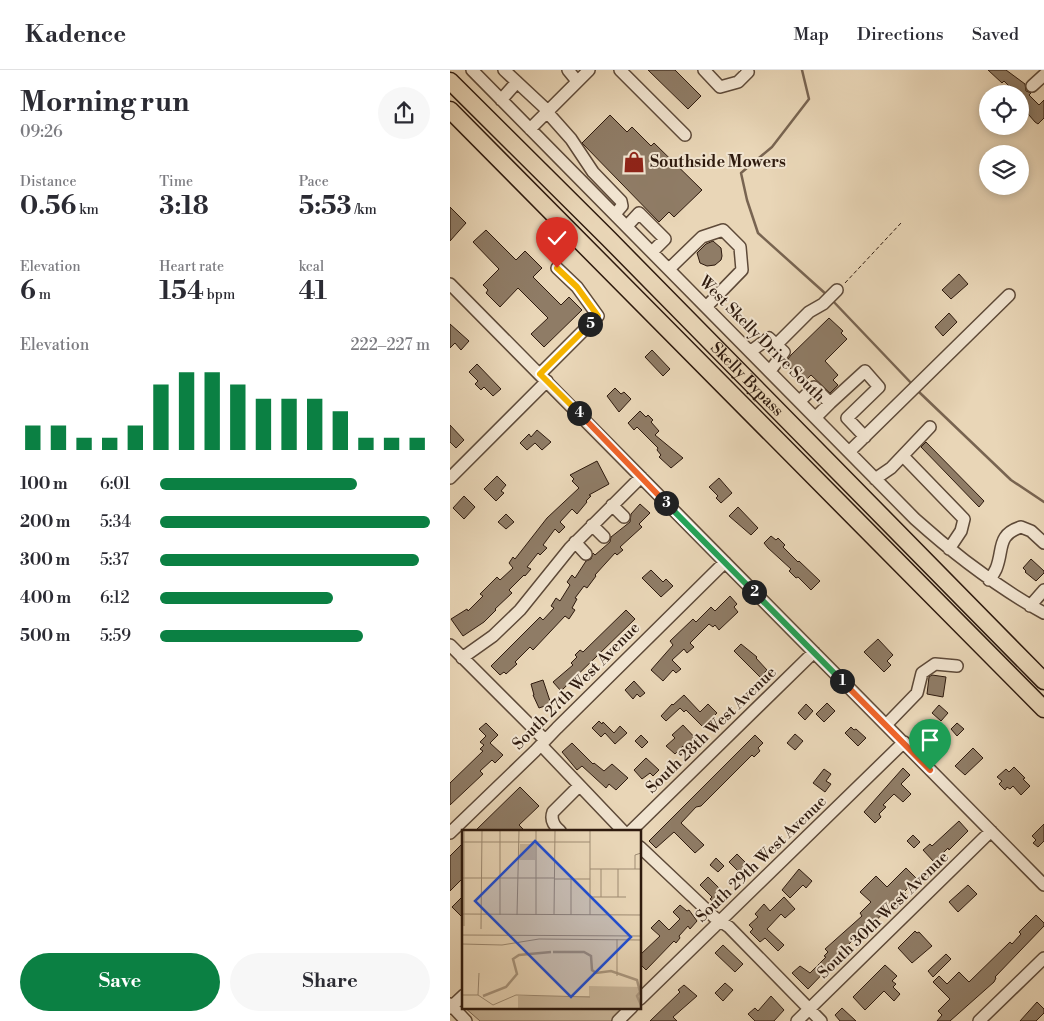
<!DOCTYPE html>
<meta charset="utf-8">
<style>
body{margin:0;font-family:"Libre Bodoni",serif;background:#f7f7f7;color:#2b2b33;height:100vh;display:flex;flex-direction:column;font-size:19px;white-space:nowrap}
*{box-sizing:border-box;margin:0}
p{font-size:16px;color:#7c7c81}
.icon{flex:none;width:28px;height:28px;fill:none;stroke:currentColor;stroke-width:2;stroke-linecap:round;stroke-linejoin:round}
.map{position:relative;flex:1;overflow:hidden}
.details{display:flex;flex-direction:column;background:#fff;width:450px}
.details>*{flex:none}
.tools{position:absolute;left:529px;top:15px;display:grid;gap:10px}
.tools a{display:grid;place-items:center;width:50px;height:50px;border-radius:50%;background:#fff;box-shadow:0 2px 8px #0003;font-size:25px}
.pin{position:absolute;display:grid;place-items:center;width:42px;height:42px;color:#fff;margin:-51px -21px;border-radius:50% 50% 50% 0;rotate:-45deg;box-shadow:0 0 5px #0007}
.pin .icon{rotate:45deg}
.km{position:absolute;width:25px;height:25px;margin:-12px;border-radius:50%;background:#222;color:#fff;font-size:14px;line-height:25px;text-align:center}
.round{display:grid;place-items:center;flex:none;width:52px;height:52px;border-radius:26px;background:#f7f7f7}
.headline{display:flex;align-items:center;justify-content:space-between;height:85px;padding:0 20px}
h1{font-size:28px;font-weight:700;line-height:38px}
.figures{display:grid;grid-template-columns:repeat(3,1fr);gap:8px;height:85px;padding:5px 20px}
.figures div{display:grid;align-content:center}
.figures b{font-size:25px;font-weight:700}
.figures small{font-size:14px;font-weight:400}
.figures p{font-size:14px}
.chart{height:140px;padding:10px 20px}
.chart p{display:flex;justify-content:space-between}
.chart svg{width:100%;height:90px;margin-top:5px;stroke:#0b8043;stroke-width:6}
.cta{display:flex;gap:10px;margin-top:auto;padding:10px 20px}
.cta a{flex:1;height:58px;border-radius:30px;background:#0b8043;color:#fff;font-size:20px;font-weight:700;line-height:58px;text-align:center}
.cta a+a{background:#f7f7f7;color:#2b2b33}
ul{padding:0 20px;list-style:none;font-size:16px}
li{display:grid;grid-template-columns:80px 60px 1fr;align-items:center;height:38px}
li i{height:12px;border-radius:6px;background:#0b8043}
header{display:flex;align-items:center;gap:30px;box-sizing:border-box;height:70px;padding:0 25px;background:#fff;border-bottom:1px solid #e1e1e2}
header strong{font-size:24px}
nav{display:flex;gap:28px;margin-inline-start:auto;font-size:18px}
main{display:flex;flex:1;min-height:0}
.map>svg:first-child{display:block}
.green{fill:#c9b69a;stroke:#7c6854}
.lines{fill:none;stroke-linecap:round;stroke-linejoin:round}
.stream{stroke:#786451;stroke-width:2.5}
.building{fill:#8f7c66;stroke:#2e1a0e}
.minor-casing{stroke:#5d4938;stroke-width:14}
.highway-casing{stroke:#2e1a0e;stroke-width:19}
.path{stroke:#2e1a0e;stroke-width:1;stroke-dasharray:4 2.5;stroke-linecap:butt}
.minor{stroke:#f1e4d0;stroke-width:11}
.highway{stroke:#e9d6b7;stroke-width:16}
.split-1-casing{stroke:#fff;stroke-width:10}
.split-2-casing{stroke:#fff;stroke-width:10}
.split-3-casing{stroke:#fff;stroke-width:10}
.split-4-casing{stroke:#fff;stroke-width:10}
.split-5-casing{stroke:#fff;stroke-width:10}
.split-6-casing{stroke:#fff;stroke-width:10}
.split-1{stroke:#f0652b;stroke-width:6}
.split-2{stroke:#22a559;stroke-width:6}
.split-3{stroke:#22a559;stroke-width:6}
.split-4{stroke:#f0652b;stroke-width:6}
.split-5{stroke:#f5b400;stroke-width:6}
.split-6{stroke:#f5b400;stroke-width:6}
.labels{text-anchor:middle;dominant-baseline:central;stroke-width:4;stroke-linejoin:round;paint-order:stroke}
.poi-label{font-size:16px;font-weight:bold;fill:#2e1a0e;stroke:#f1e4d0;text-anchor:start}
.street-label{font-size:16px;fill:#2e1a0e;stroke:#f1e4d0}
.inset-river{fill:none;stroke:#a9967e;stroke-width:2.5}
.inset-road{fill:none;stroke:#9e8b73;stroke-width:1}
.view{fill:#1d4ed8;fill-opacity:0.15;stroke:#1d4ed8;stroke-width:2.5}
.inset-edge{fill:none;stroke:#2e1a0e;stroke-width:2.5}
</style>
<header>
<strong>Kadence</strong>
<nav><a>Map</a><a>Directions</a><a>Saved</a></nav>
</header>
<main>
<section class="details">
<div class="headline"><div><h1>Morning run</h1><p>09:26</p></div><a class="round"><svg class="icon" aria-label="share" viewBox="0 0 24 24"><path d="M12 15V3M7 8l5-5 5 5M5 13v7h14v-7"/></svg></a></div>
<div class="figures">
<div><p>Distance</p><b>0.56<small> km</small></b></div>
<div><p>Time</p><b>3:18</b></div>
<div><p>Pace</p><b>5:53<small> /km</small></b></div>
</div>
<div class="figures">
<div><p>Elevation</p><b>6<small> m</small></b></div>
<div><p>Heart rate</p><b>154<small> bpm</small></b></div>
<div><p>kcal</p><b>41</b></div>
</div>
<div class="chart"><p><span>Elevation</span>222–227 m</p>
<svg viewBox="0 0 160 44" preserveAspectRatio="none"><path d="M5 44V32M15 44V32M25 44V38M35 44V38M45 44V32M55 44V12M65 44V6M75 44V6M85 44V12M95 44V19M105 44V19M115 44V19M125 44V25M135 44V38M145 44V38M155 44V38"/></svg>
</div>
<ul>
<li><b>100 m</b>6:01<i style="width:73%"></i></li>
<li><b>200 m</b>5:34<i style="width:100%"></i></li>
<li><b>300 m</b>5:37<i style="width:96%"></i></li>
<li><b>400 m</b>6:12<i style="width:64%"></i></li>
<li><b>500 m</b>5:59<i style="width:75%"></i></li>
</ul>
<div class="cta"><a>Save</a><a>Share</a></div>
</section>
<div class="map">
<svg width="594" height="951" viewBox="0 0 594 951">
<rect width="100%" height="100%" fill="#e9d6b7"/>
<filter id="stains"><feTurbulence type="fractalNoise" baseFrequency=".004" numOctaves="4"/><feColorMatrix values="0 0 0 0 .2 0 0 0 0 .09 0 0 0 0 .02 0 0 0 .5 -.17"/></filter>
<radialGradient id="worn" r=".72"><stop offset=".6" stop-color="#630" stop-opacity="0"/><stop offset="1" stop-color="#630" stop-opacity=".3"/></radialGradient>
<!-- green -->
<path class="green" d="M14,937h157l3,3 -10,11h-134z"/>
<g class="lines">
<!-- stream -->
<path class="stream" d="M352,0l7,29 -37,48 -31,26 6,27 11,33 69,62
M381,229l82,86
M469,322l92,88 33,22"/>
</g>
<!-- building -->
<path class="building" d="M198,0h27l26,26 -13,13z
M538,0h18l19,14 1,7 5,2 -2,2 10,10 5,-5v18l-6,6 -3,-2 -12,-14 4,-4 -7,-7v-3h-3l-13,-13 -2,2z
M160,45l17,17 5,-5 19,19 3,-3 48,47 -28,27 -5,-5 -10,10 -77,-79z
M0,137l16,16 -16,18z
M36,160l30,30 9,-9 17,17 -9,9 28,28 8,-8 13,13 -38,37 -13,-13 17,-16 -30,-30 -18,19 -14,-14 2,-3 -5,-5 16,-16 -26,-27z
M263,171l8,7 1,8 -1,4 -6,5 -8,1 -7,-3 -3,-10 9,-9z
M509,204l9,10 -17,15 -9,-9z
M499,243l8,9 -14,14 -8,-9z
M379,248l14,13 -2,2 6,6 -22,22 13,14 -5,5 5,5 -8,8 -19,-18 -7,7 -19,-19 6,-8z
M0,254l19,17 -8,9 -6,-7 -5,5z
M202,280l18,19 -7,7 -18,-19z
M27,294l24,25 -8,7 -9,-9 -3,3 -6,-6 3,-3 -9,-9z
M165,318l6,6 3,-2 7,7 -12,13 -12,-16z
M190,341l6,6 2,-2 5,5 -2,2 8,9 -4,4 28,23 -12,10 -12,-11 2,-2 -4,-5 1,-2 -21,-21 -3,3 -6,-7z
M0,355l14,15 -8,8 -6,-6z
M87,360l14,12 -9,8 -7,-7 -8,7 -7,-7 9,-9 2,3z
M476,372l58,59 -5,6 -58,-60z
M147,391l12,23 -20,11 2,1 -5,5 1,1 -10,12 -5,-5 -12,13 5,5 -6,6 -4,-4 -12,16 4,3 -7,7 -2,-2 -11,14 4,2 -6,7 -1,-1 -15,15 3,3 -17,16 1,1 -12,12 -21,14 -12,-17 16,-10 1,2 15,-15 -3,-2 17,-17 3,3 13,-12 -4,-5 4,-6 2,2 32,-41 32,-30 -7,-7 2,-2 -4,-4z
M47,406l9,9 -5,6 3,2 -8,8 -12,-12z
M269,408l13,15 -11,10 -5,-5 2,-2 -9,-9z
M14,426l11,11 -11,12 -11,-11z
M190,434l10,9 -11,11 3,3 -22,20 3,3 -6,5 -2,-2 -20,22 1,1 -9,12 -3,-2 -9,12 2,1 -5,9 3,2 -6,9 -4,-3 -32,34 -3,-3 -15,15 2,2 -11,10 -2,-2 -4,3 -9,-9 49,-49 3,3 11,-12 -3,-2 5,-8 4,3 10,-16 -3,-3 5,-7 3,3 11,-17 5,-2 2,-6 2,2 15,-13 1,-5 19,-15 1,-8z
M288,437l20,21 -7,7 -22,-19z
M56,444l8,8 -8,7 -8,-7z
M321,466l5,4 2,-2 7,7 -2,2 15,15 1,-1 21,20 -9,9 -13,-13 -2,1 -7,-7 2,-2 -23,-21 -4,-5z
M581,489l13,12v2l-8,8 -11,-9 1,-1 -3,-3z
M201,500l12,12 3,-3 7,7 -12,11 -19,-19z
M280,526l7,8 -3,3 4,5 -19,18 -4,-5 -2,2 -4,-3 -19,19 4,4 -7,6 -3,-4 -12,11 9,9 -5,4 -3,-3 -10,11 -12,-11 22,-25 -3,-4 23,-22 3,3 15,-15 4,4z
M176,540l9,9 -74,72 -8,-9 20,-17 -2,-2 6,-6 -2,-2 5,-5 3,2z
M428,569l15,16 -6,6 4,4 -7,7 -20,-20z
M291,574l16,13 -1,1 11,12 -7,7 -26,-26z
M482,605l14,2 -3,20 -16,-3 2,-17z
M93,610l8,24 -12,4 -6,-13h1l-3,-11z
M184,611l11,12 -5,4 -3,-3 -4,5 -8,-9z
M234,625l16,17 8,-8 9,9 -14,14 -17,-17 -2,2 -4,-4 -14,13 -5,-5 11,-12 1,1z
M377,633l8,8 -11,11 -8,-8z
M356,634l7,7 -8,9 -7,-7z
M489,635l9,8 -7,8 -9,-8z
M149,651l3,3 1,-2 11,11 6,-7 7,7 -12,11 -10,-11 -4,4 -9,-9z
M36,653l12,12 -8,8 13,12 -8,8 -3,-3 -12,11 3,3 -33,31v-22l33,-32 -3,-2 4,-4 -4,-3 6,-6 -7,-7z
M507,653l7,6 -7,7 -6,-7z
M233,655l15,16 -6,6 -3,-3 -5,4 -1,-2 -8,8 -9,-8 9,-8 -3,-3z
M401,657l3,3 2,-1 10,9 -8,8 -13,-13z
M345,664l8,7 -8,9 -8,-7z
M191,665l7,7 -6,6 -7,-7z
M305,665l8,8 -5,5 2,3 -6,6 -2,-2 -51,51 -5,1 -15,16 23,22 -9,8 -21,-21 -18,16 -7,-7z
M122,673l21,21 1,-1 10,8 8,-7 16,14 -12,12 -7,-6 -3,4 -24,-22 -5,4 -15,-18z
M523,678l10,10 -18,17 -10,-9z
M196,688l13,12 -6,6 -3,-3 -8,6 -8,-9z
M564,697l11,11 -2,1 7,7 -9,9 -8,-9 -3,3 -3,-2 -2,3 -6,-6 3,-3 -5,-4 9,-8 3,3z
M453,698l7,7 -9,9 10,10 -8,8 -9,-8 -11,11 3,2 -7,7 2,3 -6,6 -11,-11z
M374,699l7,5 -5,7 5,3 -6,8 -12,-9z
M70,717l19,19 -20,19 6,6h-50z
M509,751l9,10 -19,19 -1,-2 -14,14 -11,-12 7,-6 2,2z
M594,754v17l-6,6 -5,-4 3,-3 -4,-4z
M463,765l7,7 -6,6 -7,-7z
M14,772v35l-14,14v-35z
M287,784l13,13 -8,8 -13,-13z
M266,788l8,8 -6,6 -8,-7z
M456,798l10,10v2l-12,12 2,2 -21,17 -26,28 -2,-3 -18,18 1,1 -2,2 2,1 -5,5 -1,-1 -26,27 -16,-16 8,-7 10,7 16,-16 -2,-1 4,-4 -3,-3 37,-33 -2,-3 11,-11 -11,-10 16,-16 11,11z
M349,799l13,12 -6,7 -3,-3 -13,13 -8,-8z
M258,807l16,16 -9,10 -5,-4 2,-2 -12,-12z
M518,815l9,9 -19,18 -9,-10z
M14,825v24l-12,-12z
M334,827l11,12 -10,9 -4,-4 -14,15 17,16 -6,6 -13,-13 -5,4 -10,-10 3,-3 -4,-4 9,-8 -3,-3 9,-10 6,7z
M230,835l7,6 2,-1 8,11 -7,8 -2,-3 -9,10 1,2 -4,5 -2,-2 -28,29 -6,-6v-9l20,-19 -9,-8 8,-8 10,10 11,-11 -7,-7z
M586,845l8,8v3l-49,51 1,1 -2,4 -44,39h-13l5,-6 -4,-4 12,-12 -17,-17 6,-6 8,8 12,-12 10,10 41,-40 2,2 9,-10 -2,-2z
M465,861l2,2 2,-1 13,14 -20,17 -14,-15z
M273,875l20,19 -8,8 -20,-19z
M496,884l5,5 -18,18 -5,-6z
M435,895l12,11 -5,5 4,3 -3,3 7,7 -6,7 -10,-10 -19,19 -12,-13z
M275,913l8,7 -10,11 -8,-8z
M234,915l13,11 -24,21 4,4h-27l30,-29 -2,-2z
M321,926l13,14 -10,11h-19l-7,-7 7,-6 3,3z
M587,932l7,7v4l-8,8h-16z
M392,938l14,13h-16l-5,-6z"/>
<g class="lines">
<!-- minor casing -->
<g class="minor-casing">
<path id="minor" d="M22,0l443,449c40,36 82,68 129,94
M54,0l44,41
M118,0l9,11
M170,0l65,65
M254,0l16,17 18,-5 10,-10 -1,-2
M582,16l12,-11
M51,30l16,-18
M97,42l24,27 22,33 28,29 1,5 -7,8
M80,59l59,-59
M177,156l12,-13 26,26 -13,13
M219,199l33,-32 21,-7 17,17 2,23 -35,36
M0,214l594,601
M326,275l33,-33 14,-8 14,-14
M301,281l18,-13 15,14 -14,19
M90,304l58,-58 -21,-29 -20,-19
M350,331l14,-14 16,16 -14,14
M380,333l35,-32 14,16 -32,31 18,19
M400,381l159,-156
M453,386l61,63 -3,12 -12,18
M0,408l97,-97
M425,409l16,-11 39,-41
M162,435l12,12
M142,455l12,12
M125,472l11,12
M539,510c3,-3 5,-7 7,-11 8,-19 0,-34 25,-42l10,4 13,12
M580,536l14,-16
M0,575l95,95
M12,588l31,-22 27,-26 50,-62 71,-71
M436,655l31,-32 5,-20 13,-9 22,2
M91,675l82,86
M110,761c-6,-5 -10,-11 -7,-19l26,-26
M181,761l183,-179
M0,763l85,-82 22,-23 168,-166
M190,777l74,70 15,10 92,94
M190,929l264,-257
M0,934l16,17
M0,938l14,-13
M168,951l14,-14
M347,951l194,-190
M529,951l65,-63"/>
</g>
<!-- highway casing -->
<g class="highway-casing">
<g id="highway">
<path id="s1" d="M0,11l158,157 436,443"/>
<path d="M0,40l594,599"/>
</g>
</g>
<!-- path -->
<path class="path" d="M395,213l56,-60"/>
<!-- minor -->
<use href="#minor" class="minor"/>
<!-- highway -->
<use href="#highway" class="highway"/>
</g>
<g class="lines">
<!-- split-1 casing -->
<g class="split-1-casing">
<path id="split-1" d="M392,611l88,89"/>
</g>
<!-- split-2 casing -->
<g class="split-2-casing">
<path id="split-2" d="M304,522l88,89"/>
</g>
<!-- split-3 casing -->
<g class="split-3-casing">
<path id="split-3" d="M216,433l88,89"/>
</g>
<!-- split-4 casing -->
<g class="split-4-casing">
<path id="split-4" d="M129,343l87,90"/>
</g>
<!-- split-5 casing -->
<g class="split-5-casing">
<path id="split-5" d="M129,343l-39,-39 50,-50"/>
</g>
<!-- split-6 casing -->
<g class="split-6-casing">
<path id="split-6" d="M107,198l20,19 21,29 -8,8"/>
</g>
<!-- split-1 -->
<use href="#split-1" class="split-1"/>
<!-- split-2 -->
<use href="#split-2" class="split-2"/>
<!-- split-3 -->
<use href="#split-3" class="split-3"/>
<!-- split-4 -->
<use href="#split-4" class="split-4"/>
<!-- split-5 -->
<use href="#split-5" class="split-5"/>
<!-- split-6 -->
<use href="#split-6" class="split-6"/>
</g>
<!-- icons -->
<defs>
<g id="shop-bare" transform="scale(1.725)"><path d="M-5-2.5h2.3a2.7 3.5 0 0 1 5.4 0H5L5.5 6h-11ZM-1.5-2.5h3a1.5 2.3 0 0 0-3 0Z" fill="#8f2418" stroke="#f1e4d0" stroke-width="2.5" paint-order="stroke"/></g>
</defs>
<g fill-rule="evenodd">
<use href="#shop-bare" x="184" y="92"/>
</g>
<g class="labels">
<!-- poi labels -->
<g class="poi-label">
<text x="200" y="92">Southside Mowers</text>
</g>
<!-- street labels -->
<g class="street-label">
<text transform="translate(312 269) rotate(45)">West Skelly Drive South</text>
<text stroke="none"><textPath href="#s1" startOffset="421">Skelly Bypass</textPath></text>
<text transform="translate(126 616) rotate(-45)">South 27th West Avenue</text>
<text transform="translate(261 660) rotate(-44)">South 28th West Avenue</text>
<text transform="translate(311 789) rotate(-44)">South 29th West Avenue</text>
<text transform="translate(433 845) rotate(-44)">South 30th West Avenue</text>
</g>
</g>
<!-- overview -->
<g transform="translate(12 760)">
<rect width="179" height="179" fill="#e9d6b7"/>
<path d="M58,14h15v16h-16zM127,156l52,1v21h-123v-12h71z" fill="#c9b69a"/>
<path class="inset-river" d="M91,122h31l7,4 1,14 4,3 15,-2 26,9 3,12 -3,4 4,9M21,166l23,-9 11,-13 -4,-15 6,-4 32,-3"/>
<path class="inset-road" d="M0,12h128M128,39h51M156,39v28M173,39v-14l6,-2M0,48h92M92,49h36M109,49v36M128,67h36M139,67v-28M0,84l179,1M38,85v-85M55,85l2,-85M74,85v-85M92,85l1,-85M128,85v-85M2,96v-96M19,99l1,-99M0,105l179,1M155,109v37M0,114l40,1 37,-6 102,1M0,165h16l15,10 23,-10 74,2M16,165l1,-22"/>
<path class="view" d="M73,11l96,96 -60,60 -96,-96z"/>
<rect width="179" height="179" class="inset-edge"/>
</g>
<rect width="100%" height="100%" filter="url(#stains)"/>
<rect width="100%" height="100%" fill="url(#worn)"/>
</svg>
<div class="tools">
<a><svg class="icon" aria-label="locate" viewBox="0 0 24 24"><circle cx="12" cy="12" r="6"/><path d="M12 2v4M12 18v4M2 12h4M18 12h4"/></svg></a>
<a><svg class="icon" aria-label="layers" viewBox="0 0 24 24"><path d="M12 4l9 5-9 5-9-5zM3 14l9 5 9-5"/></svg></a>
</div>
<div class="pin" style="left:480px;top:700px;background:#1e9e55"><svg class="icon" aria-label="arrive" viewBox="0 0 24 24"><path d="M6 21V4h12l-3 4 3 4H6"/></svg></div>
<div class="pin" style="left:107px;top:198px;background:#d93025"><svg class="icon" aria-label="check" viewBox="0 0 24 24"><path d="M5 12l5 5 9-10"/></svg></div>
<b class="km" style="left:392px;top:611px">1</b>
<b class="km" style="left:304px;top:522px">2</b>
<b class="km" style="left:216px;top:433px">3</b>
<b class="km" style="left:129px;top:343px">4</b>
<b class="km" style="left:140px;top:254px">5</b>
</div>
</main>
